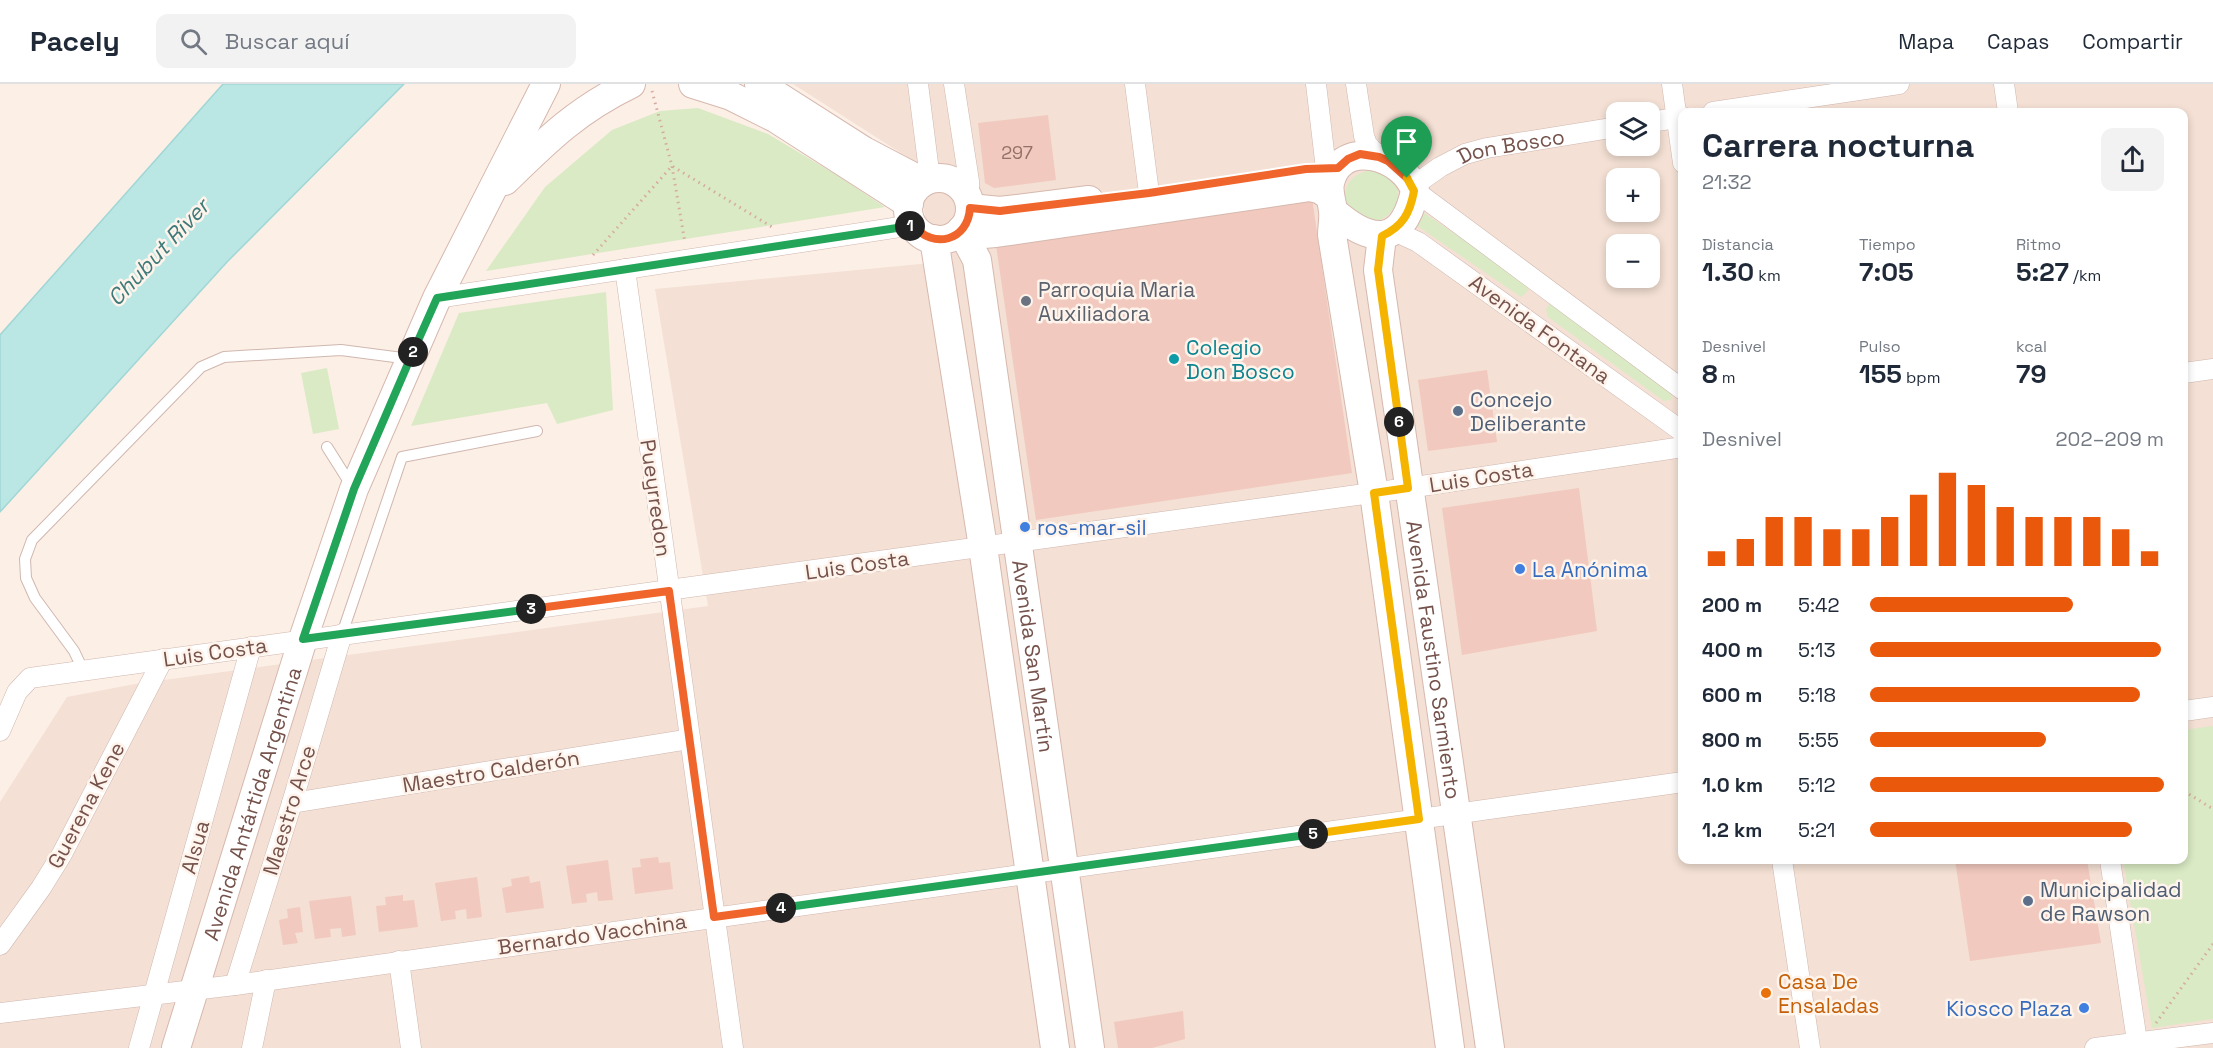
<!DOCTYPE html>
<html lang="es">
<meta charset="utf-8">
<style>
body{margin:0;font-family:"Space Grotesk",sans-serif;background:#f2f2f3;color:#1f2937;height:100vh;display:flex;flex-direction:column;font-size:22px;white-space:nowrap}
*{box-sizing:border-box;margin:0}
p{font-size:20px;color:#747a83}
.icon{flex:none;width:33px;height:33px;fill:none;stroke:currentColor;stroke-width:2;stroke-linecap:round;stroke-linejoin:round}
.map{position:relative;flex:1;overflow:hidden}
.panel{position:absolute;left:1678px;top:24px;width:510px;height:756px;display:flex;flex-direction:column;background:#fff;border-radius:12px;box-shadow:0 3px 9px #0003}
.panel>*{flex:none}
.tools{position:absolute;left:1606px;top:18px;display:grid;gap:12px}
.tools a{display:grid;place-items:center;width:54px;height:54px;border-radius:12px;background:#fff;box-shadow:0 3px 9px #0003;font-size:30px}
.pin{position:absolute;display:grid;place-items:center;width:51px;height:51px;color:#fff;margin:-62px -26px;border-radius:50% 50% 50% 0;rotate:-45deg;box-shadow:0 0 6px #0007}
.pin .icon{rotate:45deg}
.km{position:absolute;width:30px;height:30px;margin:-15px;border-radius:50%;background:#222;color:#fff;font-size:16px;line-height:30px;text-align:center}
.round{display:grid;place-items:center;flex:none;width:63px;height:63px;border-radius:12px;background:#f2f2f3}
.overview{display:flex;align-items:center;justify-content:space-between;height:102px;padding:0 24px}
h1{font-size:33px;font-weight:600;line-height:45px}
.stats{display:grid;grid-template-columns:repeat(3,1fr);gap:9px;height:102px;padding:6px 24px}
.stats div{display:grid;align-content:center}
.stats b{font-size:26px;font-weight:600}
.stats small{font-size:16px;font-weight:400}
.stats p{font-size:16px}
.chart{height:168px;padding:12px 24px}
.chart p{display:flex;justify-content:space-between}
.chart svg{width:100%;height:108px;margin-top:6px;stroke:#ea580c;stroke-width:6}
ul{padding:0 24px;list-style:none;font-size:20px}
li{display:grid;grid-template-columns:96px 72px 1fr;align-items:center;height:45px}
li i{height:15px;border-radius:8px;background:#ea580c}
header{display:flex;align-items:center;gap:36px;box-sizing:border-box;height:84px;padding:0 30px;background:#fff;border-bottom:2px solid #e0e1e3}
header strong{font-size:28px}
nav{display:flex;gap:33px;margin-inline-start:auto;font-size:21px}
.search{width:420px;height:54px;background:#f2f2f3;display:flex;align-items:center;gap:15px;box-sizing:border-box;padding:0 21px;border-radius:12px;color:#747a83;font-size:22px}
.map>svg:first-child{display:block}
.residential{fill:#f4e0d4;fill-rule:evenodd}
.green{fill:#daeac4}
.water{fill:#bae6e4;stroke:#a0d7d6;stroke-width:1.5}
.building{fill:#f1c9be}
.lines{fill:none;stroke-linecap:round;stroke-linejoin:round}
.lane-casing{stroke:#d0b7af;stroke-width:12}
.street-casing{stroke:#d0b7af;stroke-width:21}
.secondary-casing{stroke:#d6b8ae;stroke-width:30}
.path{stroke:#d6aca0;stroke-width:3;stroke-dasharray:1.5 4.5;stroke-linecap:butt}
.lane{stroke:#fff;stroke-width:10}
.street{stroke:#fff;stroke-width:20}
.secondary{stroke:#fff;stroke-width:28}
.split-1-casing{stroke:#fff;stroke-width:12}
.split-2-casing{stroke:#fff;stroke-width:12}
.split-3-casing{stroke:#fff;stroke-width:12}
.split-4-casing{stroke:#fff;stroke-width:12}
.split-5-casing{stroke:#fff;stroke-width:12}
.split-6-casing{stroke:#fff;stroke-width:12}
.split-7-casing{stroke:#fff;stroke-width:12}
.split-1{stroke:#f0652b;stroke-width:8}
.split-2{stroke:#22a559;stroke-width:8}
.split-3{stroke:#22a559;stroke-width:8}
.split-4{stroke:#f0652b;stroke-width:8}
.split-5{stroke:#22a559;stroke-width:8}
.split-6{stroke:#f5b400;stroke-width:8}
.split-7{stroke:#f5b400;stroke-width:8}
.worship-dot{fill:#6b7280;stroke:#fff4ec;stroke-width:2}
.culture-dot{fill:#0f9aa8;stroke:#fff4ec;stroke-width:2}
.service-dot{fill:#5c6f8a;stroke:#fff4ec;stroke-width:2}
.shop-dot{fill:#3f7fe0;stroke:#fff4ec;stroke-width:2}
.food-dot{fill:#e8710a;stroke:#fff4ec;stroke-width:2}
.labels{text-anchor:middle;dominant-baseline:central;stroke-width:5;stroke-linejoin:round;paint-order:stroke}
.number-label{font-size:18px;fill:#947068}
.street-label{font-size:21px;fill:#75524b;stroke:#fff4ec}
.worship-label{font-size:21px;fill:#5b616d;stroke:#fff4ec;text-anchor:start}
.culture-label{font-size:21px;fill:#0d838f;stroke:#fff4ec;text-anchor:start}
.service-label{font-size:21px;fill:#4e5e75;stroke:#fff4ec;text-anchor:start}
.shop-label{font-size:21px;fill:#366cbe;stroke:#fff4ec;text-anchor:start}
.food-label{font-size:21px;fill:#c56008;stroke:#fff4ec;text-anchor:start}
.water-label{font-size:22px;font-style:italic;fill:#3e7a79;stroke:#fff4ec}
</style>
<header>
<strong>Pacely</strong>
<div class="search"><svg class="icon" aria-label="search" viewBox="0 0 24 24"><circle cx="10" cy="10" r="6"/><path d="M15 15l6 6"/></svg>Buscar aquí</div>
<nav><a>Mapa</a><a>Capas</a><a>Compartir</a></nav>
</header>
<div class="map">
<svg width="2213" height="964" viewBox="0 0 2213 964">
<rect width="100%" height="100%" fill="#fcefe6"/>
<!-- residential -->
<path class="residential" d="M793,0h1420v964h-2213v-246l67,-105 68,-13 573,-78 -53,-317 276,-26 -13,-99zM1617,28h33v34h-33zM1683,28h501v748h-501zM1617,94h33v34h-33zM1617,160h33v34h-33z"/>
<!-- green -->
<path class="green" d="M698,24l70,26 67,40 50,33 -399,64 59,-84 67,-57 48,-19z
M1373,86c5,2 13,5 17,9 20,18 0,42 -21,44l-24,-20c-2,-19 9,-31 28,-33z
M1424,129l105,71 -1,7 -7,6 -102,-70 -3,-5z
M606,208l7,118 -56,14 -10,-21 -136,23 48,-113z
M1549,220h6l117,87 -1,9 -7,1 -116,-84 -2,-7z
M327,284l12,61 -26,5 -12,-61z
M2213,642v293l-61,9 -29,-168h61v-130z"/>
<!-- water -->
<path class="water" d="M223,0h181l-177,178 -227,250v-177z"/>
<!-- building -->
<path class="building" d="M1048,31l8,65 -62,8 -9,-5 -7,-60z
M1312,114l40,275 -316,47 -40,-275z
M1487,286l10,72 -69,9 -10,-71z
M1579,404l18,143 -135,24 -20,-147z
M658,773l1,6 11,-1 3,27 -38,5 -3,-26 9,-1 -1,-8z
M608,776l5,40 -15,1 -1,-9 -11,2 1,8 -15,2 -6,-38z
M1955,776h132l14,83 -131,18z
M529,792l1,7 10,-2 4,27 -38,5 -4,-25 10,-2 -1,-7z
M477,793l5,40 -15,2 -1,-10 -11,2 1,8 -15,2 -6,-38z
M403,811v6l11,-1 4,27 -39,5 -3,-26 10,-1 -1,-8z
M351,812l5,39 -14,2 -1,-9 -11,1 1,8 -16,2 -6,-38z
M300,823l3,25 -8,1 3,10 -15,2 -4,-25 9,-2 -1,-9z
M1183,927l2,28 -33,9h-34l-4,-26z"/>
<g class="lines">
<!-- lane casing -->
<g class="lane-casing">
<path id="lane" d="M327,363l24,38
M342,550l60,-177 135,-26
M83,586l-9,-19 -39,-53 -9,-20 -1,-19 7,-19 169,-173 23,-10 117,-7 69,9"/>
</g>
<!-- street casing -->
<g class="street-casing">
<g id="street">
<path d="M918,0l12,95"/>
<path d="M954,0l15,97v21"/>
<path d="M1135,0l14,109"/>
<path d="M1316,0l10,85 4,13"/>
<path d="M1356,0l8,52 3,8 12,13"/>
<path d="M1672,0l11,79"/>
<path d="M2004,0l4,28"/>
<path d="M1713,28l186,-28"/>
<path d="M1650,38l33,-5"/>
<path id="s1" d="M1413,102l27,-19 25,-13 22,-6 130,-21"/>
<path d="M1415,107l268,199"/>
<path d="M1394,147l24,11 265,190"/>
<path d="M625,185l108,779"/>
<path d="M437,214l476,-73"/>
<path d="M2184,289l29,-4"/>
<path d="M2184,627l29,-4"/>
<path d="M0,647l17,-39 13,-14 1378,-190 275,-41"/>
<path d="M292,719l398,-64"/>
<path d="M1782,776l28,188"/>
<path d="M2110,776l28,188"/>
<path d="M0,861l41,-57 21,-34 101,-195"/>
<path d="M399,877l12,87"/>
<path d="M235,901l57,-182 50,-169"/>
<path d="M0,929l235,-28 1448,-203"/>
<path d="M139,964l112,-401"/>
<path d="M252,964l14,-68"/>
<path d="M2095,964l118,-15"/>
</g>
</g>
<!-- secondary casing -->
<g class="secondary-casing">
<g id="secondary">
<path d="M693,0l38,12 44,22 134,86"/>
<path d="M759,0l105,67 59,31"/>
<circle cx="939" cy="125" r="31"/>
<path d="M505,97c42,-41 72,-71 126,-97"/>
<path d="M970,124l30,3 89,-11"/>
<path d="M1333,127c38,33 69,37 82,-20 -11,-36 -75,-54 -85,-8 -2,10 2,18 3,28 1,8 -1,16 -1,24l42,258 76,555"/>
<path d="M964,143l19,7 13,-1 314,-46 9,2 11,7"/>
<path id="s2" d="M961,146l16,30 113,788"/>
<path id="s3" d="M1382,152l-4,34 112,778"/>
<path d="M934,155l49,308 72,501"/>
<path id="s4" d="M176,964l127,-409 51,-150 83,-191 109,-214"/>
</g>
</g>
<!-- path -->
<path class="path" d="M652,7l20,75 13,77
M593,171l79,-89 100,61
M2184,707l29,18
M2156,939l57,-79"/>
<!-- lane -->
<use href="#lane" class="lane"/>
<!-- street -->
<use href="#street" class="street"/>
<!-- secondary -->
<use href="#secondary" class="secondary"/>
</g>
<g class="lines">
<!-- split-1 casing -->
<g class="split-1-casing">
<path id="split-1" d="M910,142l3,-1c20,25 55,16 57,-17l30,3 149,-18 157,-24 32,-1 10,-9 12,-5 19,3 9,4 19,17"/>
</g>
<!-- split-2 casing -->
<g class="split-2-casing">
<path id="split-2" d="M413,268l24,-54 473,-72"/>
</g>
<!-- split-3 casing -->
<g class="split-3-casing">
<path id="split-3" d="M413,268l-59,137 -51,150 228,-30"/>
</g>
<!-- split-4 casing -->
<g class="split-4-casing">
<path id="split-4" d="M531,525l138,-18 45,326 67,-9"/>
</g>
<!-- split-5 casing -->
<g class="split-5-casing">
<path id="split-5" d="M781,824l532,-74"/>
</g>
<!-- split-6 casing -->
<g class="split-6-casing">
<path id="split-6" d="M1313,750l106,-15 -45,-326 34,-5 -9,-66"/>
</g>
<!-- split-7 casing -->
<g class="split-7-casing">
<path id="split-7" d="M1399,338l-21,-152 4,-34c21,-10 28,-23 32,-45l-7,-13"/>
</g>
<!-- split-1 -->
<use href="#split-1" class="split-1"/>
<!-- split-2 -->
<use href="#split-2" class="split-2"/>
<!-- split-3 -->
<use href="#split-3" class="split-3"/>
<!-- split-4 -->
<use href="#split-4" class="split-4"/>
<!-- split-5 -->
<use href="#split-5" class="split-5"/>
<!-- split-6 -->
<use href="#split-6" class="split-6"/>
<!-- split-7 -->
<use href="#split-7" class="split-7"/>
</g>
<!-- markers -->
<circle class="worship-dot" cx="1026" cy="217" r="6"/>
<circle class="culture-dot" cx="1174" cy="275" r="6"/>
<g class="service-dot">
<circle cx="1458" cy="327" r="6"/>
<circle cx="2028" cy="817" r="6"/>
</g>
<g class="shop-dot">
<circle cx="1025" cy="443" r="6"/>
<circle cx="1520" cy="485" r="6"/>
<circle cx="2084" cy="924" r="6"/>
</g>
<circle class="food-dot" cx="1766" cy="909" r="6"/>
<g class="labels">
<!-- number labels -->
<g class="number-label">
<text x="1017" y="68">297</text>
</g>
<!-- street labels -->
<g class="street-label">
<text stroke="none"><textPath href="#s1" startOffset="108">Don Bosco</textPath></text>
<text transform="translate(1540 245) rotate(36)">Avenida Fontana</text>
<text transform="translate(1481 393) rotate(-9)">Luis Costa</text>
<text transform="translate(656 414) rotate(82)">Pueyrredon</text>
<text transform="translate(857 481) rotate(-8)">Luis Costa</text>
<text transform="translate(215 568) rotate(-8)">Luis Costa</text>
<text stroke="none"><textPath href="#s2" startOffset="434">Avenida San Martín</textPath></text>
<text stroke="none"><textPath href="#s3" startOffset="428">Avenida Faustino Sarmiento</textPath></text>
<text transform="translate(491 687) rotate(-9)">Maestro Calderón</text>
<text stroke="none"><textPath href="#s4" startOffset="256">Avenida Antártida Argentina</textPath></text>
<text transform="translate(86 721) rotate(-62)">Guerena Kene</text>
<text transform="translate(289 726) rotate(-73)">Maestro Arce</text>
<text transform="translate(195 763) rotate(-74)">Alsua</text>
<text transform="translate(592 850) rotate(-8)">Bernardo Vacchina</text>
</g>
<!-- worship labels -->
<g class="worship-label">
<text x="1038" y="205">Parroquia Maria<tspan x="1038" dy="24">Auxiliadora</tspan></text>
</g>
<!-- culture labels -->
<g class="culture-label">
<text x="1186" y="263">Colegio<tspan x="1186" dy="24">Don Bosco</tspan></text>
</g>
<!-- service labels -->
<g class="service-label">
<text x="1470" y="315">Concejo<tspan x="1470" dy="24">Deliberante</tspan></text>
<text x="2040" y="805">Municipalidad<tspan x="2040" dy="24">de Rawson</tspan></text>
</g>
<!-- shop labels -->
<g class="shop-label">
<text x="1037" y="443">ros-mar-sil</text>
<text x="1532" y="485">La Anónima</text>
<text x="2072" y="924" text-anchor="end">Kiosco Plaza</text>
</g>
<!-- food labels -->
<g class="food-label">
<text x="1778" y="897">Casa De<tspan x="1778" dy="24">Ensaladas</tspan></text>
</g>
<!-- water labels -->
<g class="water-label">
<text transform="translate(158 168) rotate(-47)">Chubut River</text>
</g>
</g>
</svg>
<div class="tools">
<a><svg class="icon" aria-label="layers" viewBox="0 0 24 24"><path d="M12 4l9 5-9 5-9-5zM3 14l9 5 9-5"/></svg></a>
<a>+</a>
<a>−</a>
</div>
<div class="pin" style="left:1407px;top:94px;background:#1e9e55"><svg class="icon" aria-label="arrive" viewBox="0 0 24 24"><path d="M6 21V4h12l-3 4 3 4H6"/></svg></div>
<b class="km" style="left:910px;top:142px">1</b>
<b class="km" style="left:413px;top:268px">2</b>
<b class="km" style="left:531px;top:525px">3</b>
<b class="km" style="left:781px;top:824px">4</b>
<b class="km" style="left:1313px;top:750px">5</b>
<b class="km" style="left:1399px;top:338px">6</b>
<section class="panel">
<div class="overview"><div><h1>Carrera nocturna</h1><p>21:32</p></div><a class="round"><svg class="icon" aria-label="share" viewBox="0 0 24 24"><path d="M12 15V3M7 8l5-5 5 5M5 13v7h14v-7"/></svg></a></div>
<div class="stats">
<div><p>Distancia</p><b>1.30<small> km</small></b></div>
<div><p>Tiempo</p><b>7:05</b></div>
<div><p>Ritmo</p><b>5:27<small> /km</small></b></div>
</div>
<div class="stats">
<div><p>Desnivel</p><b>8<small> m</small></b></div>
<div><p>Pulso</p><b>155<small> bpm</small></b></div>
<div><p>kcal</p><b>79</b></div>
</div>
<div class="chart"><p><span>Desnivel</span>202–209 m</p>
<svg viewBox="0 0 160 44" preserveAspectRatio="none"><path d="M5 44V38M15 44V33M25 44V24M35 44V24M45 44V29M55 44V29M65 44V24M75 44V15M85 44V6M95 44V11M105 44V20M115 44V24M125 44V24M135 44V24M145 44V29M155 44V38"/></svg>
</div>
<ul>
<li><b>200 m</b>5:42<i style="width:69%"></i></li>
<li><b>400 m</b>5:13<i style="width:99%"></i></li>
<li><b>600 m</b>5:18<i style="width:92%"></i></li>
<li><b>800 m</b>5:55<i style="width:60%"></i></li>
<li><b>1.0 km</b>5:12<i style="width:100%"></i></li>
<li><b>1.2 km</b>5:21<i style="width:89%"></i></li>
</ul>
</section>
</div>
